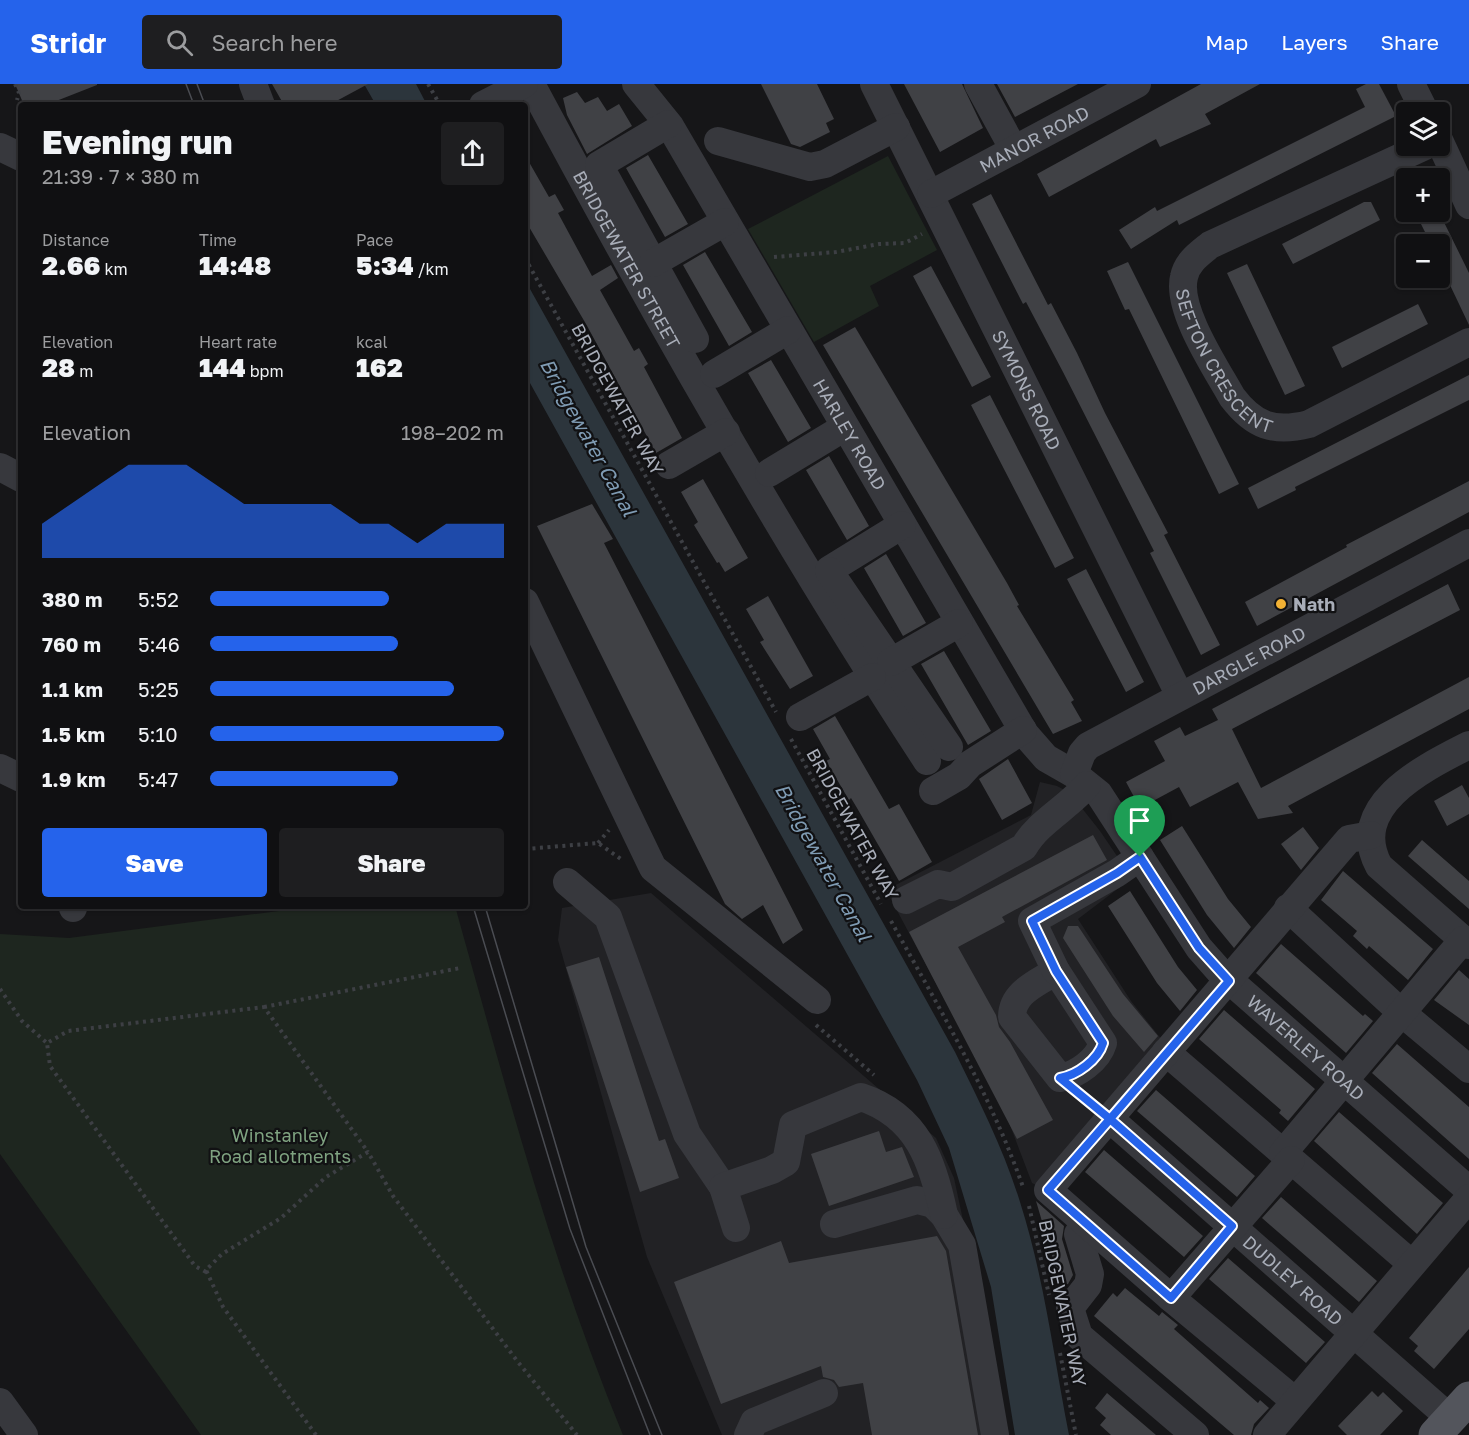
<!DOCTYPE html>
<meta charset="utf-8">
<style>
body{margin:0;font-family:"Golos Text",sans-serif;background:#1e1e20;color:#f1f3f6;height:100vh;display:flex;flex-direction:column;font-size:22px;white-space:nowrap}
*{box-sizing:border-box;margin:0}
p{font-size:20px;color:#9c9d9f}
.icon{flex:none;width:33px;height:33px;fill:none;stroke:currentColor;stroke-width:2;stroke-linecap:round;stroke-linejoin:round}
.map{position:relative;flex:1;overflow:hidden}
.details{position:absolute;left:18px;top:18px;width:510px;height:807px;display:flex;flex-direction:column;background:#101012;border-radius:6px;box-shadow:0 2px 4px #0004,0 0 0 2px #303032}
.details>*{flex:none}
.tools{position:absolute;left:1396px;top:18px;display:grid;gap:12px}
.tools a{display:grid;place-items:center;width:54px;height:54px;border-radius:6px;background:#101012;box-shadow:0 2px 4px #0004,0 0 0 2px #303032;font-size:30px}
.pin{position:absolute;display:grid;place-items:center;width:51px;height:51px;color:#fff;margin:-62px -26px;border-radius:50% 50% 50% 0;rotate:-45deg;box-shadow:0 0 6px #0007}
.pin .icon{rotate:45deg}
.round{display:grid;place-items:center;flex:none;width:63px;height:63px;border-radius:6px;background:#1e1e20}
.headline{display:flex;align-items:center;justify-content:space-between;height:102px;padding:0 24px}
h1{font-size:33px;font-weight:800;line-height:45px}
.metrics{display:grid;grid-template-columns:repeat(3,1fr);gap:9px;height:102px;padding:6px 24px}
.metrics div{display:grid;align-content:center}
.metrics b{font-size:26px;font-weight:800}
.metrics small{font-size:16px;font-weight:400}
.metrics p{font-size:16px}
.chart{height:168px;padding:12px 24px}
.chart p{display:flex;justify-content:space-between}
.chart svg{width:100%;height:108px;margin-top:6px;fill:#2563eb;opacity:.7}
.cta{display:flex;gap:12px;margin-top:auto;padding:12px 24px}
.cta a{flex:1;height:69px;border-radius:6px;background:#2563eb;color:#fff;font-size:24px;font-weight:800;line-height:69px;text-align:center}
.cta a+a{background:#1e1e20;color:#f1f3f6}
ul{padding:0 24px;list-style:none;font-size:20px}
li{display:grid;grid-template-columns:96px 72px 1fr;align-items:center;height:45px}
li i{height:15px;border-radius:8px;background:#2563eb}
header{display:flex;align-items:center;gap:36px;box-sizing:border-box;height:84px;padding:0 30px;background:#2563eb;color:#fff}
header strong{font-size:28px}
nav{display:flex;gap:33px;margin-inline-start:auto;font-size:21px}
.search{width:420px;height:54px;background:#1e1e20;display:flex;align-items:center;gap:15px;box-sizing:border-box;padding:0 21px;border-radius:6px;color:#9c9d9f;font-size:22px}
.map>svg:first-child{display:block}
.built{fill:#222225}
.green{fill:#1e261f}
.water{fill:#2c353c}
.building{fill:#404145}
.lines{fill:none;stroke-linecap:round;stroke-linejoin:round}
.path{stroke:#3d3f44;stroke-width:4;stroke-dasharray:3 4.5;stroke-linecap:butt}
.minor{stroke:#37383d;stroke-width:28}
.major{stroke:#53555c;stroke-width:33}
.tram{stroke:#4a4c52;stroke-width:1.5}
.route-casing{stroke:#fff;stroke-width:12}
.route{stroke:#2563eb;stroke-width:8}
.poi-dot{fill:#f2b134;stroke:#111113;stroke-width:2}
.labels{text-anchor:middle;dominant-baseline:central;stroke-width:4.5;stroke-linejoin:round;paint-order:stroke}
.street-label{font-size:18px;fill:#a8adb8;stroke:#111113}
.poi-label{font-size:18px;font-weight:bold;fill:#a8adb8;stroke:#111113;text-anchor:start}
.park-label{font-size:18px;fill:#7fa381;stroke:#111113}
.water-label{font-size:20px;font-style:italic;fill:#7f9bb3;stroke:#111113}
</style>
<header>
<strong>Stridr</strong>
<div class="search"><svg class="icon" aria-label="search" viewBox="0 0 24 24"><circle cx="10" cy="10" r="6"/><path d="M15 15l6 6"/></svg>Search here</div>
<nav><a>Map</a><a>Layers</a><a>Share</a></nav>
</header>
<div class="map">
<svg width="1469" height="1351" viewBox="0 0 1469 1351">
<rect width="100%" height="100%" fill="#161618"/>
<!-- built -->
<path class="built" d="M1040,698l17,4 13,7 30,38 32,47 -54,41 53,82 35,44 -124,143 -10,-5 -27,-71 -119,-222 145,-75z
M651,809l285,245 18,40 55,257h-287l-75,-178 -89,-317 4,-32z"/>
<!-- green -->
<path class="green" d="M888,72l49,94 -67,36 9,20 -65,36 -66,-113z
M317,822h138c50,178 97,358 168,529h-422l-201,-281v-220l69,4z"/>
<!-- water -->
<path class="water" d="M364,0h52l11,21h-51z
M525,196l430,772c24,49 49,98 65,150 24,75 34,156 49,233h-54l-24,-148 -42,-139 -32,-68 -392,-706z"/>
<!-- building -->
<path class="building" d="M15,0h82v1l-51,20h-22z
M272,0h96l-39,21h-45z
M761,0h56l17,35 -8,4 4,9 -30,15 -9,-3z
M904,0h58l21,44 -43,24z
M997,0h81l-63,33z
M1201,0h59l-55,30 6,10 -51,23 -4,-8 -107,58 -12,-23z
M1366,0h13l17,32 -217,109 -2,-5 -46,29 -12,-19 36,-23 2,4 208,-104 -9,-18z
M577,8l8,11 13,-6 9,14 12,-7 13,22 -45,28 -20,-39 -4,-17z
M525,71l24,42 6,-3 9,16 -6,3 34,63 19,-11 7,13 -18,12 34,61 5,-3 9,16 -4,3 38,71 -26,15 -70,-129 -61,-104z
M648,71l40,69 -23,13 -39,-69z
M991,110l57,111 3,-2 26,50 28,60 63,120 -4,2 56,110 -19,10 -51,-102 4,-2 -91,-179 -37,-70 -3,2 -51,-100z
M1364,118h7l9,18 -87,44 -11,-20z
M1415,128h24l30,61v52l-29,-61v-20h-9z
M705,168l47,80 -23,14 -46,-81z
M1128,178l111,222 -20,10 -90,-185 -4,1 -18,-39z
M1247,180l58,122 -20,9 -58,-122z
M931,182l60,111 -19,10 -59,-111z
M1418,220l10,20 -86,44 -10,-21z
M855,243l152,256 12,22 -2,1 57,94 -3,2 11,19 -29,13 -230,-389z
M771,276l40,68 -23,14 -40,-69z
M1469,291v25l-174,87 1,3 -38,19 -10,-21z
M990,311l84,163 -19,10 -84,-163z
M829,372l40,70 -22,14 -41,-70z
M703,395l45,79 -23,14 -6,-10 -2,1 -23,-38 4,-3 -17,-30z
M1469,397v31l-212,114 -12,-24 102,-55 -1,-2z
M592,420l21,35 -9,4 199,387 -20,14 -20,-39 -21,14 -17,-15 -188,-378z
M886,470l40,69 -23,13 -39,-68z
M1086,485l58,113 -18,10 -59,-113z
M1448,500l12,26 -228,119 29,59 208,-111v32l-181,97 5,7 -35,6 -20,-37 -48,25 -11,-20 -39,21 -14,-26 39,-21 -11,-20 26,-14 5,9 33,-16 -6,-11z
M768,512l45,80 -23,13 -30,-47 4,-2 -18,-31z
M944,567l47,80 -23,14 -47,-81z
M835,632l54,93 10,-5 33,58 -33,19 -42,-73 -6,-10 -2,2 -23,-39 4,-2 -17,-30z
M1008,675l24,44 -30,17 -23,-41z
M1462,701l7,13v16l-22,12 -13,-25z
M1182,742l46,73 23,28 -17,21 -27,-33 -47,-75z
M1303,743l16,21 -18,22 -20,-26z
M1093,751l14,25 -105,57 3,5 -47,25 38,68 3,12 11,15 43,78 -36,19 -108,-207z
M1422,756l47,41v28l-61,-53z
M1343,787l90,78 -25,31 -39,-34 -2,3 -14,-13 4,-5 -36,-31z
M1130,807l48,76 19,23 -17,21 -23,-28 -49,-77z
M1068,842h10l45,68 35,42 -14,16 -31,-36 -50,-78z
M1281,860l82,72 2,-2 8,7 -27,32 -90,-80z
M599,873l60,184 6,-2 14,39 -39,14 -74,-225z
M1459,886l10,9v46l-35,-25z
M1224,926l91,79 -27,32 -9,-8 2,-3 -82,-71z
M1397,960l72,63v52l-97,-86z
M1156,1006l99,86 -18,21 -100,-86z
M1339,1028l104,91 -26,31 -103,-93z
M879,1047l7,21 16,-5 12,30 -85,29 -18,-52z
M1104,1066l99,86 -19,21 -99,-85z
M1281,1113l96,84 -18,21 -97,-84z
M1036,1117l28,25 -2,13 11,36 -5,9 -7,2z
M937,1152l9,15 32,184h-106l-9,-52 -24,4 -5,-7 -11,-3 -2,-11 -100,38 -47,-122 107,-41 8,22z
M1228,1174l97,84 -19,21 -97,-84z
M1469,1183v62l-35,40 -20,-18 4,-5 -9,-8z
M1125,1204l34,28 3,-4 16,13 -4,4 84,74 2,-3 9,8 -15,16 -3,11h-17l-140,-119 19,-23 4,4z
M1372,1307l6,6 5,-5 20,19 -23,24h-33l-9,-9z
M1107,1309l49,42h-45l-11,-10 6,-7 -11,-10z"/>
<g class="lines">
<!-- path -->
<path class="path" d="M15,0l4,9 -2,7
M428,0l12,21
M774,173l62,-5 43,-8 26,-1 17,-9
M525,174l251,454
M791,655l90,165
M598,759l11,-13
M525,765l73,-6 23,16
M891,837c48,87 99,172 132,266
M0,905l22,32 25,22
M264,923l196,-39
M816,941l58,50
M1029,1122l20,89
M206,1188l-11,-6 -145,-200 -3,-23 21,-12 196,-24 104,145
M1060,1269l16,82
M316,1351l-93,-128 -17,-37 16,-16 59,-36 45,-41 42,-25 25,44 125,166 59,73"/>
<!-- minor -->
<g class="minor">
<path d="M253,0l8,21"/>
<path id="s1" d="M531,0c123,230 253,458 396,677"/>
<path id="s2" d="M636,0l34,42 355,608 21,24 28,16 25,20 100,154 22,25 248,217"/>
<path id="s3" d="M874,0l306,612"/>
<path d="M978,0l36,66"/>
<path d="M1411,0l14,28"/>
<path d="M483,21l41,-21"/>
<path d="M668,40l-69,41 96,174"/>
<path d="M718,57l92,26 15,-3 71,-37"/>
<path d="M1440,58l29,63"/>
<path id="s4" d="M1425,62l-215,99c-11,9 -23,17 -26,32 -8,32 32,91 48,120 22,29 42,36 77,27l160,-82"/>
<path d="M0,63l21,10"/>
<path id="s5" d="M931,110l206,-110"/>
<path d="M653,179l72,-41"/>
<path d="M714,290l74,-44"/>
<path d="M669,381l57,-33"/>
<path d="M0,383l21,11"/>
<path d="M769,389l76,-46"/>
<path d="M829,486l73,-45"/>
<path d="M829,487l120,176"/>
<path d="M525,518l128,266 164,132"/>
<path d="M891,578l68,-39"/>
<path d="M800,633l72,-40"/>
<path d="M1469,661c-43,22 -123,60 -90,121l90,79"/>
<path d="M0,684l21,10"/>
<path id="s6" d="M1074,690l8,-21 6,-7 381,-203"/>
<path d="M933,707l26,-15 11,-12 53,-34"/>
<path d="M567,798l41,35 79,217 36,53"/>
<path d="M906,816l32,-16 14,3 72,-40c14,-25 45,-40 63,-62"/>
<path d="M73,824v-2"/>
<path d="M1288,824l114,105 67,56"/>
<path d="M1056,887l47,72c-5,17 -26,32 -43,35l-48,-61c0,-25 26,-34 44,-46z"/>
<path d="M1056,887l-24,-50 85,-48 23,-16"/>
<path d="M1166,968l246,212"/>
<path id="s7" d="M1110,1035l341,300"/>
<path d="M1283,1069l180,-213"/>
<path d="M834,1140l83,-24 16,4 11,11 18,30 33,190"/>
<path d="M736,1144l-13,-41 49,-17 14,-8 7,-37 68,-28c57,19 72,65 83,118"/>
<path d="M1078,1150l12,40 -2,11 -18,23 9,28 116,99"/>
<path d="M1171,1214l120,-138"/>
<path d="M1295,1317l-124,-103 -123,-108 301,-351 22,-4"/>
<path d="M0,1318l24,33"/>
<path d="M748,1351l6,-13 70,-29"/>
<path d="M1267,1351l202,-237"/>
</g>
<!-- major -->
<path class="major" d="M1435,1351l34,-37"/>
<!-- tram -->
<path class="tram" d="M186,0l8,21
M197,0l8,21
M473,822l97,323 80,206
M485,822l101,341 76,188"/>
</g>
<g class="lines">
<!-- route casing -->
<g class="route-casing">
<path id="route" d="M1140,773l59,91 30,33 -119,138 122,107 -61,72 -123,-108 62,-71 -50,-41c17,-3 38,-18 43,-35l-47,-72 -24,-50 85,-48 23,-16"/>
</g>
<!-- route -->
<use href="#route" class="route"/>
</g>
<!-- markers -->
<circle class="poi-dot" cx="1281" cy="520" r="6"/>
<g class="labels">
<!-- street labels -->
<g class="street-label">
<text stroke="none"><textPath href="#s5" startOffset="117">MANOR ROAD</textPath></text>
<text stroke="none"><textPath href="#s1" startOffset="200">BRIDGEWATER STREET</textPath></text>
<text stroke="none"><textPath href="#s4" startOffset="376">SEFTON CRESCENT</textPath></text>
<text stroke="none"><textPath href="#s3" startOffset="342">SYMONS ROAD</textPath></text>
<text transform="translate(618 315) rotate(61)">BRIDGEWATER WAY</text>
<text stroke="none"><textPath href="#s2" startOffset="411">HARLEY ROAD</textPath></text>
<text stroke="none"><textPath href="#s6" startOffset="214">DARGLE ROAD</textPath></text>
<text transform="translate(853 740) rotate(61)">BRIDGEWATER WAY</text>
<text stroke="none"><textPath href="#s2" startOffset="1184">WAVERLEY ROAD</textPath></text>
<text stroke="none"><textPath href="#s7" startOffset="244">DUDLEY ROAD</textPath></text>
<text transform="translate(1063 1219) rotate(78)">BRIDGEWATER WAY</text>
</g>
<!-- poi labels -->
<g class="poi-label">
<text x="1293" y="520">Nath</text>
</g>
<!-- park labels -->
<g class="park-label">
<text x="280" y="1051">Winstanley<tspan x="280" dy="21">Road allotments</tspan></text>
</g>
<!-- water labels -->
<g class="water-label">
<text transform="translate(589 353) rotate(61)">Bridgewater Canal</text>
<text transform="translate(824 778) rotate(61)">Bridgewater Canal</text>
</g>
</g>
</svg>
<div class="tools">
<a><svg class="icon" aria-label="layers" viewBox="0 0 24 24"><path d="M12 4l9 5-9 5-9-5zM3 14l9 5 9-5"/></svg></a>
<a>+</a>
<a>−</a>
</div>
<div class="pin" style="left:1140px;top:773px;background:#1e9e55"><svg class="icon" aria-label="arrive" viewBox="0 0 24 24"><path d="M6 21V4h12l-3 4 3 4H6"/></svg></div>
<section class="details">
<div class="headline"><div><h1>Evening run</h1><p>21:39 · 7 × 380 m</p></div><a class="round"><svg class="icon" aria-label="share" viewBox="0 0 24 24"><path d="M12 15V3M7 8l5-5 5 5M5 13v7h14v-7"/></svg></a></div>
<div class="metrics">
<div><p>Distance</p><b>2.66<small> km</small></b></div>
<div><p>Time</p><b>14:48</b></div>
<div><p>Pace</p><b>5:34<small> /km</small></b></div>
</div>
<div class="metrics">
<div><p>Elevation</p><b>28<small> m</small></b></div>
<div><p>Heart rate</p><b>144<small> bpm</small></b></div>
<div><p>kcal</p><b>162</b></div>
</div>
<div class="chart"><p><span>Elevation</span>198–202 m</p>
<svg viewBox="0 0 160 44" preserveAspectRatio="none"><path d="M0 44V30L10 22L20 14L30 6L40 6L50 6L60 14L70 22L80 22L90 22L100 22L110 30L120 30L130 38L140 30L150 30L160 30V44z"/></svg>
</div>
<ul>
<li><b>380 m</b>5:52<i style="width:61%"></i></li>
<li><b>760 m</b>5:46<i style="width:64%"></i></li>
<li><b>1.1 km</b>5:25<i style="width:83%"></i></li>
<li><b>1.5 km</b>5:10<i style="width:100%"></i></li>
<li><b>1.9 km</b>5:47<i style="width:64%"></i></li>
</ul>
<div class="cta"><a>Save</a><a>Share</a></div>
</section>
</div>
